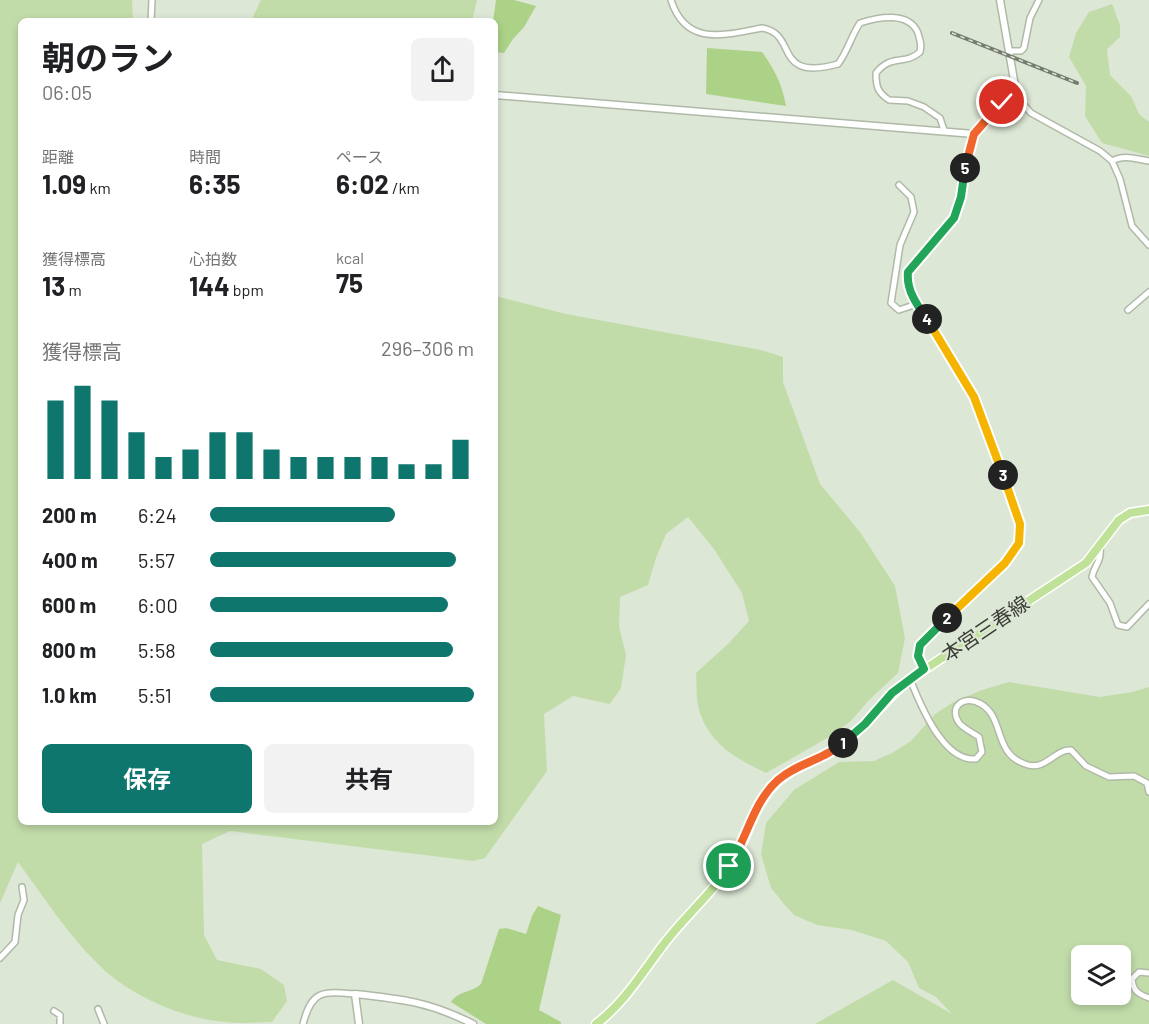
<!DOCTYPE html>
<html lang="ja">
<meta charset="utf-8">
<style>
body{margin:0;font-family:Barlow,"Noto Sans JP",sans-serif;background:#f2f2f2;color:#202124;height:100vh;display:flex;flex-direction:column;font-size:22px;white-space:nowrap}
*{box-sizing:border-box;margin:0}
p{font-size:20px;color:#757577}
.icon{flex:none;width:33px;height:33px;fill:none;stroke:currentColor;stroke-width:2;stroke-linecap:round;stroke-linejoin:round}
.map{position:relative;flex:1;overflow:hidden}
.panel{position:absolute;left:18px;top:18px;width:480px;height:807px;display:flex;flex-direction:column;background:#fff;border-radius:9px;box-shadow:0 3px 9px #0003}
.panel>*{flex:none}
.tools{position:absolute;left:1071px;top:945px;display:grid;gap:12px}
.tools a{display:grid;place-items:center;width:60px;height:60px;border-radius:9px;background:#fff;box-shadow:0 3px 9px #0003;font-size:30px}
.pin{position:absolute;display:grid;place-items:center;width:51px;height:51px;color:#fff;margin:-26px;border:3px solid #fff;border-radius:50%;box-shadow:0 2px 6px #0007}
.km{position:absolute;width:30px;height:30px;margin:-15px;border-radius:50%;background:#222;color:#fff;font-size:16px;line-height:30px;text-align:center}
.round{display:grid;place-items:center;flex:none;width:63px;height:63px;border-radius:9px;background:#f2f2f2}
.headline{display:flex;align-items:center;justify-content:space-between;height:102px;padding:0 24px}
h1{font-size:33px;font-weight:700;line-height:45px}
.stats{display:grid;grid-template-columns:repeat(3,1fr);gap:9px;height:102px;padding:6px 24px}
.stats div{display:grid;align-content:center}
.stats b{font-size:26px;font-weight:700}
.stats small{font-size:16px;font-weight:400}
.stats p{font-size:16px}
.chart{height:168px;padding:12px 24px}
.chart p{display:flex;justify-content:space-between}
.chart svg{width:100%;height:108px;margin-top:6px;stroke:#0f766e;stroke-width:6}
.button{display:flex;gap:12px;margin-top:auto;padding:12px 24px}
.button a{flex:1;height:69px;border-radius:9px;background:#0f766e;color:#fff;font-size:24px;font-weight:700;line-height:69px;text-align:center}
.button a+a{background:#f2f2f2;color:#202124}
ul{padding:0 24px;list-style:none;font-size:20px}
li{display:grid;grid-template-columns:96px 72px 1fr;align-items:center;height:45px}
li i{height:15px;border-radius:8px;background:#0f766e}
.map>svg:first-child{display:block}
.green{fill:#c2dca9;fill-rule:evenodd}
.water{fill:#acd287}
.lines{fill:none;stroke-linecap:round;stroke-linejoin:round}
.minor-casing{stroke:#b0b9a7;stroke-width:8}
.tertiary-casing{stroke:#b0b9a7;stroke-width:9}
.primary-casing{stroke:#fff;stroke-width:11}
.minor{stroke:#fff;stroke-width:5}
.tertiary{stroke:#fff;stroke-width:6}
.primary{stroke:#c0e298;stroke-width:8}
.rail-casing{stroke:#767c71;stroke-width:4}
.rail{stroke:#dde7d5;stroke-width:1.5;stroke-dasharray:4.5;stroke-linecap:butt}
.split-1-casing{stroke:#fff;stroke-width:12}
.split-2-casing{stroke:#fff;stroke-width:12}
.split-3-casing{stroke:#fff;stroke-width:12}
.split-4-casing{stroke:#fff;stroke-width:12}
.split-5-casing{stroke:#fff;stroke-width:12}
.split-6-casing{stroke:#fff;stroke-width:12}
.split-1{stroke:#f0652b;stroke-width:8}
.split-2{stroke:#22a559;stroke-width:8}
.split-3{stroke:#f5b400;stroke-width:8}
.split-4{stroke:#f5b400;stroke-width:8}
.split-5{stroke:#22a559;stroke-width:8}
.split-6{stroke:#f0652b;stroke-width:8}
.labels{text-anchor:middle;dominant-baseline:central;stroke-width:4.5;stroke-linejoin:round;paint-order:stroke}
.street-label{font-size:20px;fill:#3a3e37;stroke:#dde7d5}
</style>
<div class="map">
<svg width="1149" height="1024" viewBox="0 0 1149 1024">
<rect width="100%" height="100%" fill="#dde7d5"/>
<!-- green -->
<path class="green" d="M0,0h132l1,21h-112v801h474v-526l71,18 195,36 22,7v25l37,102 40,48 35,54 10,52 -7,35 -29,27 -18,21 -22,16 -63,36c-31,-15 -59,-30 -68,-67 -2,-10 -1,-23 -2,-33l33,-30 20,-22 -7,-28 -28,-44 -26,-32 -22,17 -10,24 -8,27 -28,12 -1,29 7,29 -5,33 -11,16 -37,-8 -29,18 3,57 -62,87 -12,3 -243,-30 -28,13 2,91 13,25 44,9 23,16 3,16 -15,21c-15,0 -31,2 -46,0 -43,-3 -98,-27 -128,-58 -31,-30 -55,-68 -80,-102l-18,41z
M261,0h216l-5,21h-221z
M1112,4l8,21v12l-13,12 3,26 21,21 8,18 10,8v34l-47,-13 -17,-27 1,-30 -17,-29 7,-24 13,-21z
M1009,682l91,15 32,-5 17,-5v337h-334l78,-44 59,34 -16,-17 -17,-9 -11,-26 -22,-21 -34,-11 -35,-5 -23,-10 -10,-11 -13,-16 -10,-34 5,-31 28,-33 45,-28 35,-1 18,-8 19,-12 24,-27 17,-11 30,-13zM1082,956h38v38h-38z"/>
<!-- water -->
<path class="water" d="M496,0h18l22,6 -12,21 -11,12 -9,14 -9,-1v-31h-2z
M707,48l55,4c13,18 20,32 24,54l-80,-12z
M538,906l23,9 -22,95 22,12v2h-75l-35,-22c7,-11 20,-9 30,-18l18,-55 7,-1 20,6 6,-18z"/>
<g class="lines">
<!-- minor casing -->
<g class="minor-casing">
<path id="minor" d="M671,0c15,47 53,35 91,28 37,6 10,54 76,36 10,-13 13,-28 22,-41 18,-6 49,-12 58,10 2,8 4,11 2,19 -16,14 -28,1 -44,21 0,13 1,19 13,27l19,1 16,6 16,11 4,12
M151,21l1,-21
M1009,51h12l3,-3 6,-30 9,-18
M1013,93l18,20 69,38 12,10 8,18 12,47 17,19
M1112,161c12,-7 24,-2 37,0
M899,185l12,12 3,15 -14,33 -9,58 8,7 18,-6
M1128,310l21,-18
M1100,545c2,18 -6,20 -8,32l18,26 8,22 9,2 22,-23
M910,679c10,25 33,83 66,80l6,-7 -3,-15c-6,-4 -14,-8 -19,-13 -13,-17 4,-30 21,-20 24,14 12,49 44,60 21,8 29,-15 46,-14l15,16 23,11 25,-1 13,7 2,9
M0,958l15,-16 3,-27 6,-15 -2,-13
M1149,973l-10,-1 -7,7c1,12 6,15 17,19
M98,1009l6,15
M54,1011l6,4v9
M303,1024c9,-34 19,-33 52,-30"/>
</g>
<!-- tertiary casing -->
<g class="tertiary-casing">
<path id="tertiary" d="M495,95l479,39
M924,669l-6,-13 2,-11 90,-88 9,-14 1,-7 -3,-23 -43,-116 -57,-93 -7,-13 -3,-10 1,-9 6,-8c12,-15 30,-29 39,-46 8,-13 9,-29 11,-45 5,-35 20,-58 49,-80l2,-7 -15,-86
M359,1024l-4,-30c47,5 75,8 118,30"/>
</g>
<!-- primary casing -->
<g class="primary-casing">
<path id="primary" d="M596,1024c29,-21 49,-56 71,-84 22,-28 51,-52 69,-84 12,-22 17,-46 33,-65 19,-25 49,-28 72,-46 26,-19 44,-46 69,-66l176,-116 33,-43 11,-7 19,-3"/>
</g>
<!-- minor -->
<use href="#minor" class="minor"/>
<!-- tertiary -->
<use href="#tertiary" class="tertiary"/>
<!-- primary -->
<use href="#primary" class="primary"/>
<!-- rail casing -->
<g class="rail-casing">
<path id="rail" d="M952,33l125,50"/>
</g>
<!-- rail -->
<use href="#rail" class="rail"/>
</g>
<g class="lines">
<!-- split-1 casing -->
<g class="split-1-casing">
<path id="split-1" d="M729,866c18,-27 24,-64 49,-86 19,-17 46,-20 65,-37"/>
</g>
<!-- split-2 casing -->
<g class="split-2-casing">
<path id="split-2" d="M843,743l22,-19 27,-31 32,-24 -6,-13 2,-11 27,-27"/>
</g>
<!-- split-3 casing -->
<g class="split-3-casing">
<path id="split-3" d="M947,618l58,-55 14,-20 1,-19 -17,-49"/>
</g>
<!-- split-4 casing -->
<g class="split-4-casing">
<path id="split-4" d="M927,319l47,78 29,78"/>
</g>
<!-- split-5 casing -->
<g class="split-5-casing">
<path id="split-5" d="M927,319c-10,-14 -21,-29 -19,-47l46,-54 7,-21 4,-29"/>
</g>
<!-- split-6 casing -->
<g class="split-6-casing">
<path id="split-6" d="M965,168l9,-34 28,-32"/>
</g>
<!-- split-1 -->
<use href="#split-1" class="split-1"/>
<!-- split-2 -->
<use href="#split-2" class="split-2"/>
<!-- split-3 -->
<use href="#split-3" class="split-3"/>
<!-- split-4 -->
<use href="#split-4" class="split-4"/>
<!-- split-5 -->
<use href="#split-5" class="split-5"/>
<!-- split-6 -->
<use href="#split-6" class="split-6"/>
</g>
<g class="labels">
<!-- street labels -->
<g class="street-label">
<text transform="translate(985 628) rotate(-34)">本宮三春線</text>
</g>
</g>
</svg>
<div class="tools">
<a><svg class="icon" aria-label="layers" viewBox="0 0 24 24"><path d="M12 4l9 5-9 5-9-5zM3 14l9 5 9-5"/></svg></a>
</div>
<div class="pin" style="left:729px;top:866px;background:#1e9e55"><svg class="icon" aria-label="arrive" viewBox="0 0 24 24"><path d="M6 21V4h12l-3 4 3 4H6"/></svg></div>
<div class="pin" style="left:1002px;top:102px;background:#d93025"><svg class="icon" aria-label="check" viewBox="0 0 24 24"><path d="M5 12l5 5 9-10"/></svg></div>
<b class="km" style="left:843px;top:743px">1</b>
<b class="km" style="left:947px;top:618px">2</b>
<b class="km" style="left:1003px;top:475px">3</b>
<b class="km" style="left:927px;top:319px">4</b>
<b class="km" style="left:965px;top:168px">5</b>
<section class="panel">
<div class="headline"><div><h1>朝のラン</h1><p>06:05</p></div><a class="round"><svg class="icon" aria-label="share" viewBox="0 0 24 24"><path d="M12 15V3M7 8l5-5 5 5M5 13v7h14v-7"/></svg></a></div>
<div class="stats">
<div><p>距離</p><b>1.09<small> km</small></b></div>
<div><p>時間</p><b>6:35</b></div>
<div><p>ペース</p><b>6:02<small> /km</small></b></div>
</div>
<div class="stats">
<div><p>獲得標高</p><b>13<small> m</small></b></div>
<div><p>心拍数</p><b>144<small> bpm</small></b></div>
<div><p>kcal</p><b>75</b></div>
</div>
<div class="chart"><p><span>獲得標高</span>296–306 m</p>
<svg viewBox="0 0 160 44" preserveAspectRatio="none"><path d="M5 44V12M15 44V6M25 44V12M35 44V25M45 44V35M55 44V32M65 44V25M75 44V25M85 44V32M95 44V35M105 44V35M115 44V35M125 44V35M135 44V38M145 44V38M155 44V28"/></svg>
</div>
<ul>
<li><b>200 m</b>6:24<i style="width:70%"></i></li>
<li><b>400 m</b>5:57<i style="width:93%"></i></li>
<li><b>600 m</b>6:00<i style="width:90%"></i></li>
<li><b>800 m</b>5:58<i style="width:92%"></i></li>
<li><b>1.0 km</b>5:51<i style="width:100%"></i></li>
</ul>
<div class="button"><a>保存</a><a>共有</a></div>
</section>
</div>
